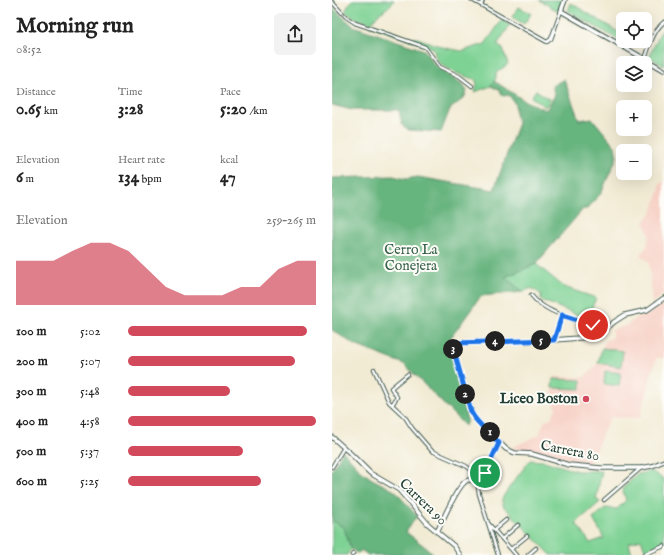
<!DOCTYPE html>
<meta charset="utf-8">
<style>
body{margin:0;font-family:"IM FELL English",serif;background:#f2f2f2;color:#222;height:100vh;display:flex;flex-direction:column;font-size:15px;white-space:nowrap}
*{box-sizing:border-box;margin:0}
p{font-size:13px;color:#767676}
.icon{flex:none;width:22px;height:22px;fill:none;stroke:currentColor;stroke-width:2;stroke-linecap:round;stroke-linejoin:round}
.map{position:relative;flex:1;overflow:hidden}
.drawer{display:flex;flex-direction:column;background:#fff;width:332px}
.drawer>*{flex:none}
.tools{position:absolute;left:284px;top:12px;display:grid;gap:8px}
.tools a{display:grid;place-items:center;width:36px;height:36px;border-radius:6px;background:#fff;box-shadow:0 4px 16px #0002;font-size:20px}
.pin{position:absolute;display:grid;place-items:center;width:34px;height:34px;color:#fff;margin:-17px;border:2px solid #fff;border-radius:50%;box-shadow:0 1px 4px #0007}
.km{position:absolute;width:20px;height:20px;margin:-10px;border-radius:50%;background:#222;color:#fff;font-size:11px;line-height:20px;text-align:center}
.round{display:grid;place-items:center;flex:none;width:42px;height:42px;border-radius:6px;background:#f2f2f2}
.overview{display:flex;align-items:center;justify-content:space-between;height:68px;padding:0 16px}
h1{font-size:22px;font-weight:800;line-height:30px}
.metrics{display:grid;grid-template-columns:repeat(3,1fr);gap:6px;height:68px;padding:4px 16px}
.metrics div{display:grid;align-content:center}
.metrics b{font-size:17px;font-weight:800}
.metrics small{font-size:11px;font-weight:400}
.metrics p{font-size:11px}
.chart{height:112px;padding:8px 16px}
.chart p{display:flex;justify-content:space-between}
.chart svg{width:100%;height:72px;margin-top:4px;fill:#d1495b;opacity:.7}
ul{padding:0 16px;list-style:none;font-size:13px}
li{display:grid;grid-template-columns:64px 48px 1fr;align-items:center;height:30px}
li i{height:10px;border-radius:5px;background:#d1495b}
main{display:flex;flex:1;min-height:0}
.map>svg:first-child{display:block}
.built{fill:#f7d1c6}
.green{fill:#7ed294;stroke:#4e8864}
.forest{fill:#66b47e;stroke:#427859}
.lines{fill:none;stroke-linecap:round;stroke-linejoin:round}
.street-casing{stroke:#3f574c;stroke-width:4.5}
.secondary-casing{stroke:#3f574c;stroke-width:5.5}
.street{stroke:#fff;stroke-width:2.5}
.secondary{stroke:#fff;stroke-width:3.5}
.route-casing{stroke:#fff;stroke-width:8}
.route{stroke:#1a73e8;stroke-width:5}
.poi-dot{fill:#d1495b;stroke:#fdfcf7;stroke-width:1.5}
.labels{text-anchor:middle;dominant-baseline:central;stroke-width:4;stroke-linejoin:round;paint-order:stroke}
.park-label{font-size:14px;fill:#37624c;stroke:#fdfcf7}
.poi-label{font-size:14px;font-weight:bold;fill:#1f3d34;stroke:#fdfcf7;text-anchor:end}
.street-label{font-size:14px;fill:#1f3d34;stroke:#fdfcf7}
</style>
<main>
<section class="drawer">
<div class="overview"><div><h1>Morning run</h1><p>08:52</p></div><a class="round"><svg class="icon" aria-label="share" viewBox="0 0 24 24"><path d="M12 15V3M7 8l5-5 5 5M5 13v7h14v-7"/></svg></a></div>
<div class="metrics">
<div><p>Distance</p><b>0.65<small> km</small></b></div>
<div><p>Time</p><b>3:28</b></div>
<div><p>Pace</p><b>5:20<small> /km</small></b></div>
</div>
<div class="metrics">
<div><p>Elevation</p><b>6<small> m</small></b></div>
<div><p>Heart rate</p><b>134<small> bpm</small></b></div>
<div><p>kcal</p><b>47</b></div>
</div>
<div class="chart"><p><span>Elevation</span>259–265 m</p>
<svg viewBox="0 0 160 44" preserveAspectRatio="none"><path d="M0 44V17L10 17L20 17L30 11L40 6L50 6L60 11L70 22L80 33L90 38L100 38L110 38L120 33L130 33L140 22L150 17L160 17V44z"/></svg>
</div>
<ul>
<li><b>100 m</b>5:02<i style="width:95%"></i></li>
<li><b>200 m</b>5:07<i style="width:89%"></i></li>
<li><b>300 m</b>5:48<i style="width:54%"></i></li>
<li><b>400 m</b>4:58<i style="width:100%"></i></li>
<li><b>500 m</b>5:37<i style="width:61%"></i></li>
<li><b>600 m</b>5:25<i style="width:71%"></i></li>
</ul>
</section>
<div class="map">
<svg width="332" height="555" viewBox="0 0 332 555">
<rect width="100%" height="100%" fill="#fdfcf7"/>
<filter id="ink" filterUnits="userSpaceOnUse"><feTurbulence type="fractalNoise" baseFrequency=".025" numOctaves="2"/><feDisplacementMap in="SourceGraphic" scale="8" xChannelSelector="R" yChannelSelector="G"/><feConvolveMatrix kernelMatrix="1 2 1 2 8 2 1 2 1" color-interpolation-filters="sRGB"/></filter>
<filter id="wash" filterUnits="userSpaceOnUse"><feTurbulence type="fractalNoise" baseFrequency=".012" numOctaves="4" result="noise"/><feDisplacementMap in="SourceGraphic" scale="16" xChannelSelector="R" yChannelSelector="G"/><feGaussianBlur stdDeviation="0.9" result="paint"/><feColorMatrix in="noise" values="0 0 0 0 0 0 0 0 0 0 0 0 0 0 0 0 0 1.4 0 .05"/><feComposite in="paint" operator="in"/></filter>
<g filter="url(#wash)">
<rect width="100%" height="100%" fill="#f2ebd4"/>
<!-- built -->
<path class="built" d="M332,181v113l-12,9 -3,-41 -9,-7 7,-9 2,-12 -5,-12 8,-10 7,-21v-6z
M332,304v54h-8l-16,60 -29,-1 -9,17 -7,20 -8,11 -38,-11 -39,-6 29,-13 5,-13 8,-5 4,-8 -4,-21 1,-11h31l14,-14 7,-23 7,-2v-8l16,-5 9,-8 13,-4z"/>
<!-- green -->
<path class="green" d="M21,0h41c-6,11 -17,11 -23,24l38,13 9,1 27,10 17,3 23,-7 17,-24 8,5 -13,20 6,4 5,15 -12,9v5l-5,8 -16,6 2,-8 -2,-5c-8,-1 -27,-9 -33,-14 -5,-4 -7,-10 -9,-17l-63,-22 1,-3 -14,-4 -12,-7 4,-8z
M207,0h24l-5,11z
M239,3l49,30 3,-2v10h12l-4,6 -63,-36z
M187,7l12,7 -7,10 -12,-7z
M332,28v38l-15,-9 11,-24z
M204,90l14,10 -5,7 -14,-10z
M204,264l28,23 32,11 -8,19h-6l-41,-17v-6l-10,-6 -8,4 -18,-15z
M270,348l21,3 -2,16 -23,-4z
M273,371l16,2 -2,13 -15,-2z
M221,379l28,1v9l-29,-1z
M198,460l14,1 33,10h25l-6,28 4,3 -24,21 14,20 14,-5 -11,-19 12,-11 12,1 9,-9 -4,-11 16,-15 13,-3 13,8v63l-19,8 -4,-11 -12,4 3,12h-81l-47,-48c-1,-2 -2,-5 -2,-7 0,-5 24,-34 28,-40z
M0,520l12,8 7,21 -4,6h-15z"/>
<!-- forest -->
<path class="forest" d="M0,7l21,19 71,24 10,14 7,6 21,14 5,7 -3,7 -14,11 -9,23 -32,-2 -7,-5 -3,-15h-47l-20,-5z
M232,79l15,41 13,-2 23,28 2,11 -16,36 -14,16h-4l-47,55 -31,13 18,15 -42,4 -32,44 18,80 -2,6 -61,-62 -49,-19 -23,-15v-152l61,-2 13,3 12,-2 76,13 24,-67 -3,-9v-10l-6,-9 -6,1 -4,-6 -8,-4 3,-5 31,20 21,9 9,-15 -3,-9z
M11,451l18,20 11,8 23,12 22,25 -11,16 27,21 -2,2h-63l-7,-5 -3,4 -7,-5 -7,-21 -12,-8v-50z"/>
</g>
<g filter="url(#ink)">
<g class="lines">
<!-- street casing -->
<g class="street-casing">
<path id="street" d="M140,0l75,42 4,-3 10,-28
M0,2l14,15 9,6 70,24 15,20 19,9 13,10
M149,5l2,-5
M313,59c5,-14 8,-28 19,-37
M199,295c16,21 50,24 73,36
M222,340l8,-25
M42,369l15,33 16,15 7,11 13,15 7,8 34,15 7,5 4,9 2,14 19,61
M60,405l5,-8 -6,-9 17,-14
M0,467l11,-18
M272,500l37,-32
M156,523l28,32
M162,530l12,-10
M171,538l15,-13
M179,549l16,-13
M20,555l1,-1
M196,555l8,-7
M311,555l21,-9"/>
</g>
<!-- secondary casing -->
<g class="secondary-casing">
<path id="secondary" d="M233,0l-4,11 103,59
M332,298l-17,12 -22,5 -11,7 -14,13 -8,2 -38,3 -99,3 -2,5 12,45 8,23 8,9 25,24 9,4 17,1 37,11 32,3h40l11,-2 12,-5
M0,437l19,17 19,19 29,17 29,34 26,22 6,9
M105,532c6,-12 19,-44 29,-51 4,-2 8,-1 12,-1 11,-8 15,-25 21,-37"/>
</g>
<!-- street -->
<use href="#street" class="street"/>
<!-- secondary -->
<use href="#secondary" class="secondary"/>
</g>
</g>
<g class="lines" filter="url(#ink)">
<!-- route casing -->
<g class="route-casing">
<path id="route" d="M153,473l14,-30c-9,-11 -22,-18 -28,-31l-18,-64 2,-5 99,-3 8,-25 31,10"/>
</g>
<!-- route -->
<use href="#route" class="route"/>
</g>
<!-- markers -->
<circle class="poi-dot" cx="254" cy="399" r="4"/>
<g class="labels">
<!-- park labels -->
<g class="park-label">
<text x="79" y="250">Cerro La<tspan x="79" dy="16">Conejera</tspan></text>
</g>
<!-- poi labels -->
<g class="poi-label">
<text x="246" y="399">Liceo Boston</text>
</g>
<!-- street labels -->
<g class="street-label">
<text transform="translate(238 451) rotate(11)">Carrera 80</text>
<text transform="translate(91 502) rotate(44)">Carrera 90</text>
</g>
</g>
</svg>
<div class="tools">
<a><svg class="icon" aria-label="locate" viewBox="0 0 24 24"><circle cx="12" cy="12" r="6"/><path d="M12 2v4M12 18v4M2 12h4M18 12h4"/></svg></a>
<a><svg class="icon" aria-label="layers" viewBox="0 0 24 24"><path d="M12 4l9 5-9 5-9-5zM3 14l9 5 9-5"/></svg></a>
<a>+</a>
<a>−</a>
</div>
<div class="pin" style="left:153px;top:473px;background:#1e9e55"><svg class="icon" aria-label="arrive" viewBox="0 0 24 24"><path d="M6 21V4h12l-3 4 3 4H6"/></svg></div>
<div class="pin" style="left:261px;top:325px;background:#d93025"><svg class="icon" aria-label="check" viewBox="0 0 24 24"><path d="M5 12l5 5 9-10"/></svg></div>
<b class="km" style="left:158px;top:432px">1</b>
<b class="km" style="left:133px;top:394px">2</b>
<b class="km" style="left:121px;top:349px">3</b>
<b class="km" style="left:163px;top:341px">4</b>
<b class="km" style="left:209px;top:340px">5</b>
</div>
</main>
